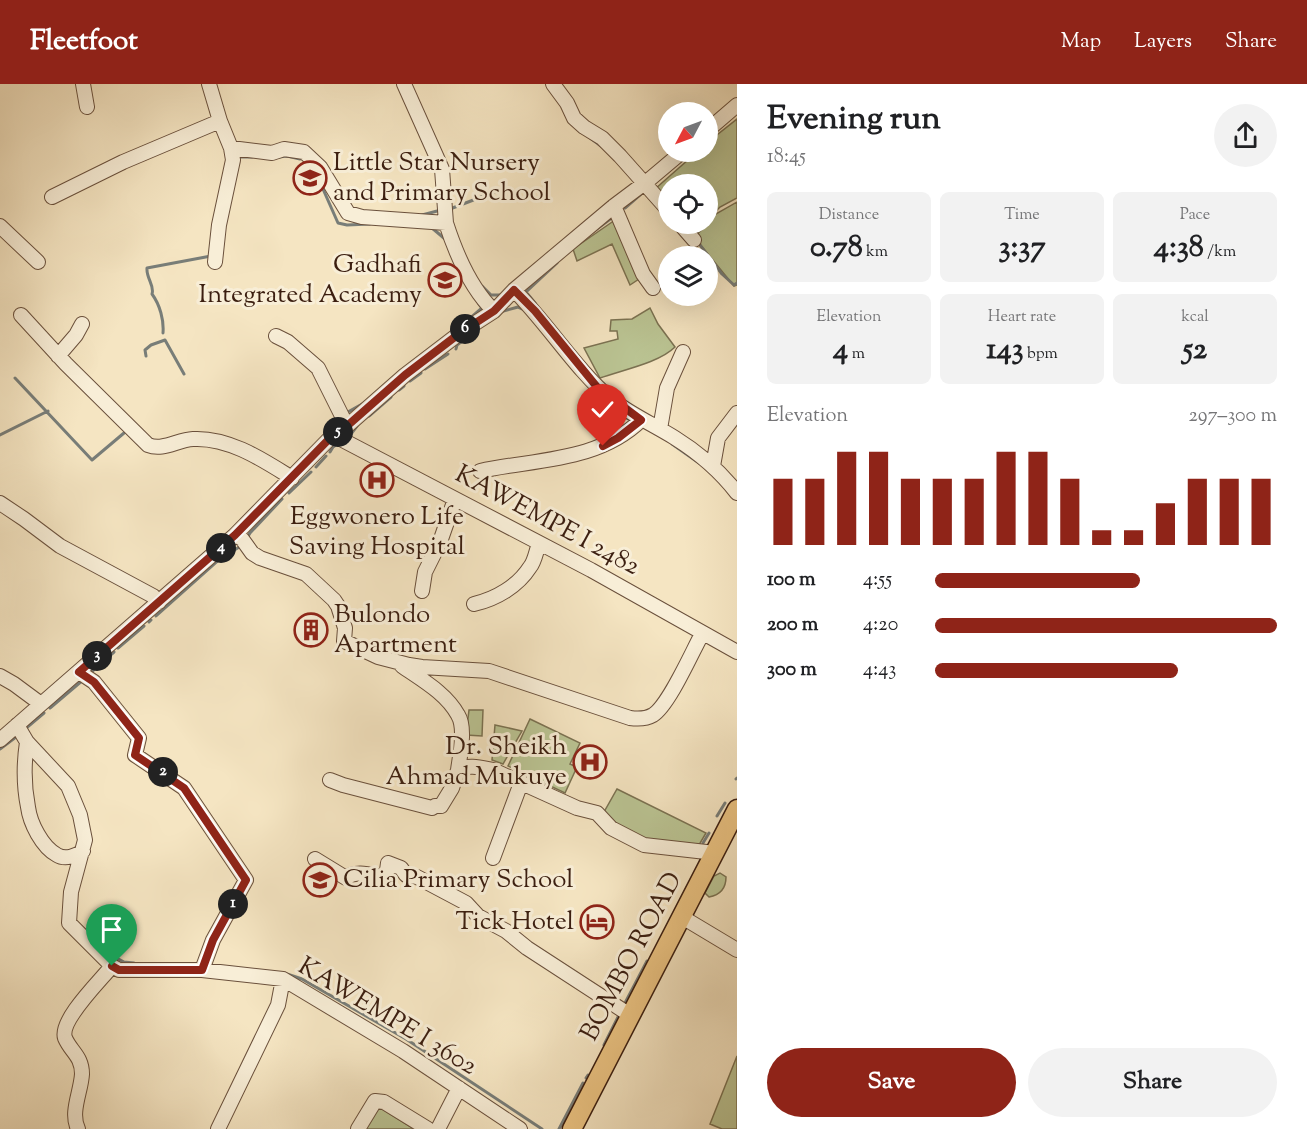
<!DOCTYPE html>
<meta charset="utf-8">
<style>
body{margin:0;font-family:"Sorts Mill Goudy",serif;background:#f2f2f2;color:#202124;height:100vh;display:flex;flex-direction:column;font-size:22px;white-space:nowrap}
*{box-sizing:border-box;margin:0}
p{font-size:20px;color:#757577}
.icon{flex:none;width:33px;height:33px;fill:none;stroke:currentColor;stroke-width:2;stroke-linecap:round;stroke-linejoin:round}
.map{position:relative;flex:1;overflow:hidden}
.side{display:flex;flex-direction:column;background:#fff;width:570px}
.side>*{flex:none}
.needle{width:39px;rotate:229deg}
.fabs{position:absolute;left:658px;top:18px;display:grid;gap:12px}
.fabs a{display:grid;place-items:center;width:60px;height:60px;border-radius:50%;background:#fff;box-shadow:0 6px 24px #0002;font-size:30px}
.pin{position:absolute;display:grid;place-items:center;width:51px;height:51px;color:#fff;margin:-62px -26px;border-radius:50% 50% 50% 0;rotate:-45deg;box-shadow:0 0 6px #0007}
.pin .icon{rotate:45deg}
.km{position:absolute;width:30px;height:30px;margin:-15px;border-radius:50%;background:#222;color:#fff;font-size:16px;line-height:30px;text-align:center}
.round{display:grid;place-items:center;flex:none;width:63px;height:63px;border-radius:32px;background:#f2f2f2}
.overview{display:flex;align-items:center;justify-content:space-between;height:102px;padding:0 30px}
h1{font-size:33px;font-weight:800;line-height:45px}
.figures{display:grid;grid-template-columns:repeat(3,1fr);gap:9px;height:102px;padding:6px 30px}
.figures div{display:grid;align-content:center;border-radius:9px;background:#f2f2f2;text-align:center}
.figures b{font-size:30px;font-weight:800}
.figures small{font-size:16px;font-weight:400}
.figures p{font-size:16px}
.chart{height:168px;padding:12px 30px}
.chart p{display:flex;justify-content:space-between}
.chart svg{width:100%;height:108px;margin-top:6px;stroke:#8f2418;stroke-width:6}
.button{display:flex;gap:12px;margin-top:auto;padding:12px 30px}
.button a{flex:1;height:69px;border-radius:36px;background:#8f2418;color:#fff;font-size:24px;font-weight:800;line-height:69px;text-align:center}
.button a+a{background:#f2f2f2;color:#202124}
ul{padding:0 30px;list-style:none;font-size:20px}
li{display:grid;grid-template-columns:96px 72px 1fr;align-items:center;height:45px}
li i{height:15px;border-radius:8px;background:#8f2418}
header{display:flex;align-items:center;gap:36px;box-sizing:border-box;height:84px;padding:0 30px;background:#8f2418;color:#fff}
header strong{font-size:28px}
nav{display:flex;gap:33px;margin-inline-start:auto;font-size:21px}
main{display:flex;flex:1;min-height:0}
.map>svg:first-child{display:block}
.green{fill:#bbc594;stroke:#7b7252;stroke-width:1.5}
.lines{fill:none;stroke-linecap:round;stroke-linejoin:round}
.stream{stroke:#787d78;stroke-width:3}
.minor-casing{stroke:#6a503c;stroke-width:16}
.major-casing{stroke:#3b1e10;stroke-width:21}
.minor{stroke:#f8eed7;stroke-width:14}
.major{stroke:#eac281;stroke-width:18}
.route-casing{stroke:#fff;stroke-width:12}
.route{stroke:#8f2418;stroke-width:8}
.labels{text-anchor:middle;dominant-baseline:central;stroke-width:6;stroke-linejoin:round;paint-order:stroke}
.poi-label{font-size:26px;fill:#3b1e10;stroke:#f8eed7;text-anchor:start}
.street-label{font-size:26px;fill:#3b1e10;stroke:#f8eed7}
</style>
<header>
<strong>Fleetfoot</strong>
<nav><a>Map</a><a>Layers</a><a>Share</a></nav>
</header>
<main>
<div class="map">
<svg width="737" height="1045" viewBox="0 0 737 1045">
<rect width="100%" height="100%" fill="#f5e5c2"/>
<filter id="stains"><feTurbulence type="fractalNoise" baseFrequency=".00333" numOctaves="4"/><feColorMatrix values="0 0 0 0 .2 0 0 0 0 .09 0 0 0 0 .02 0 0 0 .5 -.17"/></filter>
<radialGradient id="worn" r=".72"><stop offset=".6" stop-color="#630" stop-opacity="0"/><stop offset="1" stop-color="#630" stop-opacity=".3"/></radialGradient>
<!-- green -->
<path class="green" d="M737,35v79l-17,9 -12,12v-35h-39v19l-14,-14 42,-37h11v-10z
M737,118v83l-3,1 -40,-49 14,-13 6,-9z
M615,136l27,57 -12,8 -18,-41 -35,17 -4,-12z
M650,224l8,16 17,23c-16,16 -53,23 -75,31l-16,-30 34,-9 -1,-8h-7l1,-11 21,-1z
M469,626h14l-1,26 -16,-1z
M530,635l50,24 -10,21 7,3 -12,26 -57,-27z
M495,641l27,6 -19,33 -11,-4z
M617,705l89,44 -7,12 -45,-2 -34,-17 -15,-12 -1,-2z
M720,789l6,4c0,11 -6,18 -17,20l-4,-4 9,-17z
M737,972v73h-15l-12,-5z
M376,1021l38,24h-53z"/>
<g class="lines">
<!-- stream -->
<path class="stream" d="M582,48l19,14
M237,73h15
M279,73l8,-1 13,3
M315,87l23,52 9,2 23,-1
M625,124l16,-14
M450,125l52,-20
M422,131l19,-5
M432,144l13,11
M594,147l19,-14
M697,157l25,33 12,11 3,-2
M482,202l9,9h10
M535,219l-9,-11 31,-29
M500,228l18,-5 7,3
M468,236l14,-12 -3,-4
M163,249c1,-13 -3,-28 -11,-39 3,-8 -6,-16 -5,-26l64,-12
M472,250l6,-5
M456,265l1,-4 8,-6
M146,272l-1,-6 6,-5 14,-5 19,34
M425,285l23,-15
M15,294l77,82 32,-27
M410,297l11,-8
M399,306l5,-4
M613,325l17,11
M346,329l18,-10
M369,332l22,-19
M351,350l6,-8
M0,351l48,-24
M672,360l27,19
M330,368l3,-5 6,-4
M316,383l10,-11
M289,409l22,-21
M247,454l3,-5 32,-34
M156,532l65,-58 20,-12
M149,538l2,-2
M118,564l26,-22
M89,590l25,-22
M50,624l33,-28
M25,645l19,-16
M0,665l16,-12
M736,695l1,-1
M717,732l8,-13
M703,759l6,-10
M113,872l11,6 10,1
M287,890l15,5 104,60 136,90
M625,919l22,-42
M604,961l15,-30
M586,994l2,-3
M559,1045l24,-46"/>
<!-- minor casing -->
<g class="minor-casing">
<path id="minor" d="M83,0l4,23
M209,0l11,37 11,27 2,12 -14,65 -4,37
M404,0l38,85 4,54
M553,0l14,19 7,15 10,9 18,11 18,18 49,55
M708,46l29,-25
M231,64l41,5 12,-4 20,3 16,15 28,46 14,4 84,6c10,31 24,65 48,88
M52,113l71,-35 97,-41
M614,122l29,68 10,14
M680,140l14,16
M0,142l38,36
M514,206c34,34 62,80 98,110 20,15 42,25 63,38 24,15 45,33 62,55
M21,231l45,49 82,81c15,6 29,-5 45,-6 36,-2 70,21 99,39
M276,252l12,6 30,26 29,58
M58,272l18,-21 6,-11
M660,345l7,-41 16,-36
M333,351l258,135 146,82
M713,382l5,-28 19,-25
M480,387c55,-12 118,-9 161,-51
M0,419l24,16 36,27 93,50 6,6
M235,451l7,4 10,14 8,5 46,16 28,26 4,6 7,22 -1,13 34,16 31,8 13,2 67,4 141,47c7,1 16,1 23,-3 16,-10 39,-63 49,-81
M422,507l3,-19 15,-30 15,-43
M474,520c22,-5 44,-18 56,-37 5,-6 6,-16 9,-23
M402,582c20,14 44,27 56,49 8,13 2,40 0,55
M79,588l15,10 45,56 -4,17 49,33 62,92 -33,60 -11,30
M0,592l14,8 27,20
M17,641l10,17 41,44 12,29 5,25 -14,52 -2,31 43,43 7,4h83l81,9 120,72 117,78
M0,656l235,-205 98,-100 14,-9 58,-51 55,-42 34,-22 20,-21 100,-84 36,-27 32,-27
M27,658c-3,20 -3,45 1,65 2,16 14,40 29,48 8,5 19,1 26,-4
M330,696l13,5 89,23 3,-2h6l11,-18 6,-18c10,-6 24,-2 35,0l84,38 20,5 14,15 33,17 71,8
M493,774l28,-75
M315,775l31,19c11,-9 27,-2 40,0l2,-15 13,5 5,7 11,2 49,26 12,13 28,15 21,17 103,67
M682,833l55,33
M78,1045c-8,-17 3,-37 4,-55 0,-18 -11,-22 -17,-36 -6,-18 37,-59 47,-72
M218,1045l60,-124 5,-26
M358,1045l17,-28 9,1 44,27
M438,1045l21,-41"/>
</g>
<!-- major casing -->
<g class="major-casing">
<path id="major" d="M572,1045l165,-320"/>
</g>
<!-- minor -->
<use href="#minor" class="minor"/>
<!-- major -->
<use href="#major" class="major"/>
</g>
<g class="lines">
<!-- route casing -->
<g class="route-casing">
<path id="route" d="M112,882l7,4h83l11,-30 33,-60 -62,-92 -49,-33 4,-17 -45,-56 -15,-10 156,-137 98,-100 14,-9 58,-51 55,-42 34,-22 20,-21 21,21 62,76 44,33 -23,18 -15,8"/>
</g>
<!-- route -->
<use href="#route" class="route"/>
</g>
<!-- icons -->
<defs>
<g id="school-ring" transform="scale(1.725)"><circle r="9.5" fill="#f8eed7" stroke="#8f2418" stroke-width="1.5"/><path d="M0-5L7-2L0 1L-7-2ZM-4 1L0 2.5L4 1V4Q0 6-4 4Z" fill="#8f2418"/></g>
<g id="hospital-ring" transform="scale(1.725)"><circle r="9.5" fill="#f8eed7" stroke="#8f2418" stroke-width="1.5"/><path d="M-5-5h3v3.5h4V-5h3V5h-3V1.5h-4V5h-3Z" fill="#8f2418"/></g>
<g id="building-ring" transform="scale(1.725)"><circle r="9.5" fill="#f8eed7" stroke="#8f2418" stroke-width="1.5"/><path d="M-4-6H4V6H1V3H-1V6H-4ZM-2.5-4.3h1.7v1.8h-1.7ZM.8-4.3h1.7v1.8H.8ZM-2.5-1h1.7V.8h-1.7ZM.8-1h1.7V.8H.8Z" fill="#8f2418"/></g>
<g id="hotel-ring" transform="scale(1.725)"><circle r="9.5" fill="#f8eed7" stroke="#8f2418" stroke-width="1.5"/><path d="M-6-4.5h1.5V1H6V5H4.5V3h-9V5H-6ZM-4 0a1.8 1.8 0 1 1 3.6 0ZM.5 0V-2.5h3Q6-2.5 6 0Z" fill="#8f2418"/></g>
</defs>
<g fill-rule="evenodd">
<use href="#school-ring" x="310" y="94"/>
<use href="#school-ring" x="445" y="196"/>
<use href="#hospital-ring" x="377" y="396"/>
<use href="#building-ring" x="311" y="546"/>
<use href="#hospital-ring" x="590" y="678"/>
<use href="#school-ring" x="320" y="796"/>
<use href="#hotel-ring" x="597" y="838"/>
</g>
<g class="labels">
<!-- poi labels -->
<g class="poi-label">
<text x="333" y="79">Little Star Nursery<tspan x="333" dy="30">and Primary School</tspan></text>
<text x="422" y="181" text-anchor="end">Gadhafi<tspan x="422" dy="30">Integrated Academy</tspan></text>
<text x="377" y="433" text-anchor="middle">Eggwonero Life<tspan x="377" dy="30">Saving Hospital</tspan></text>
<text x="334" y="531">Bulondo<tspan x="334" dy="30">Apartment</tspan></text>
<text x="567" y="663" text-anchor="end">Dr. Sheikh<tspan x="567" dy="30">Ahmad Mukuye</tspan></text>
<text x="343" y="796">Cilia Primary School</text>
<text x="574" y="838" text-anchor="end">Tick Hotel</text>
</g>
<!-- street labels -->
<g class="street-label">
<text transform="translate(547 437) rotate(28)">KAWEMPE I 2482</text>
<text transform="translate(632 873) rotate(-62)">BOMBO ROAD</text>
<text transform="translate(387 933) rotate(31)">KAWEMPE I 3602</text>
</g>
</g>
<rect width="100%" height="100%" filter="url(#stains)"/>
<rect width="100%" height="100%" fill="url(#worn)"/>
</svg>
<div class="fabs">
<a><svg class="needle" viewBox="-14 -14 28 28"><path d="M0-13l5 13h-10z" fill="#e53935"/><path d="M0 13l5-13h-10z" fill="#757577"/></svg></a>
<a><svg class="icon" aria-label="locate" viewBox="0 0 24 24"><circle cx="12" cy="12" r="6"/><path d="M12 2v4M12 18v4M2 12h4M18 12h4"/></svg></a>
<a><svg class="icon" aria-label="layers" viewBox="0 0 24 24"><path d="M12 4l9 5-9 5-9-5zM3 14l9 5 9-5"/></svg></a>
</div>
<div class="pin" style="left:112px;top:882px;background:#1e9e55"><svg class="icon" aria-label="arrive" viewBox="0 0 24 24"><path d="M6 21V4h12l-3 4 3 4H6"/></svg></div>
<div class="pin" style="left:603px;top:362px;background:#d93025"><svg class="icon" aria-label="check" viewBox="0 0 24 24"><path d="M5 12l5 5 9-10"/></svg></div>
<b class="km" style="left:233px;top:820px">1</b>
<b class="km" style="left:163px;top:688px">2</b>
<b class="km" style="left:97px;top:572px">3</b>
<b class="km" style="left:221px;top:464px">4</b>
<b class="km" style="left:338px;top:348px">5</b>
<b class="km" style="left:465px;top:245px">6</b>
</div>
<section class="side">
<div class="overview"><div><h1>Evening run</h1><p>18:45</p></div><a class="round"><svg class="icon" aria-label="share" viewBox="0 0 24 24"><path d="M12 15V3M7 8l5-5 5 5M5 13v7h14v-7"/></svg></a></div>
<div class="figures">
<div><p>Distance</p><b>0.78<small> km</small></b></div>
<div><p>Time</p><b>3:37</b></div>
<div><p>Pace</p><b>4:38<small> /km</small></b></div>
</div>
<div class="figures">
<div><p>Elevation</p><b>4<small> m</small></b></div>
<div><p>Heart rate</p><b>143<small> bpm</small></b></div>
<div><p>kcal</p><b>52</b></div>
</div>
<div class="chart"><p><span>Elevation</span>297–300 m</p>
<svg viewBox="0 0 160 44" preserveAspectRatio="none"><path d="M5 44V17M15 44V17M25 44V6M35 44V6M45 44V17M55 44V17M65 44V17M75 44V6M85 44V6M95 44V17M105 44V38M115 44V38M125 44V27M135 44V17M145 44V17M155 44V17"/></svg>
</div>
<ul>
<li><b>100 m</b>4:55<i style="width:60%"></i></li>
<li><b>200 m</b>4:20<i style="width:100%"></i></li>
<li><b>300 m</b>4:43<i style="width:71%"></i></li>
</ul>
<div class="button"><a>Save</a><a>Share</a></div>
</section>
</main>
